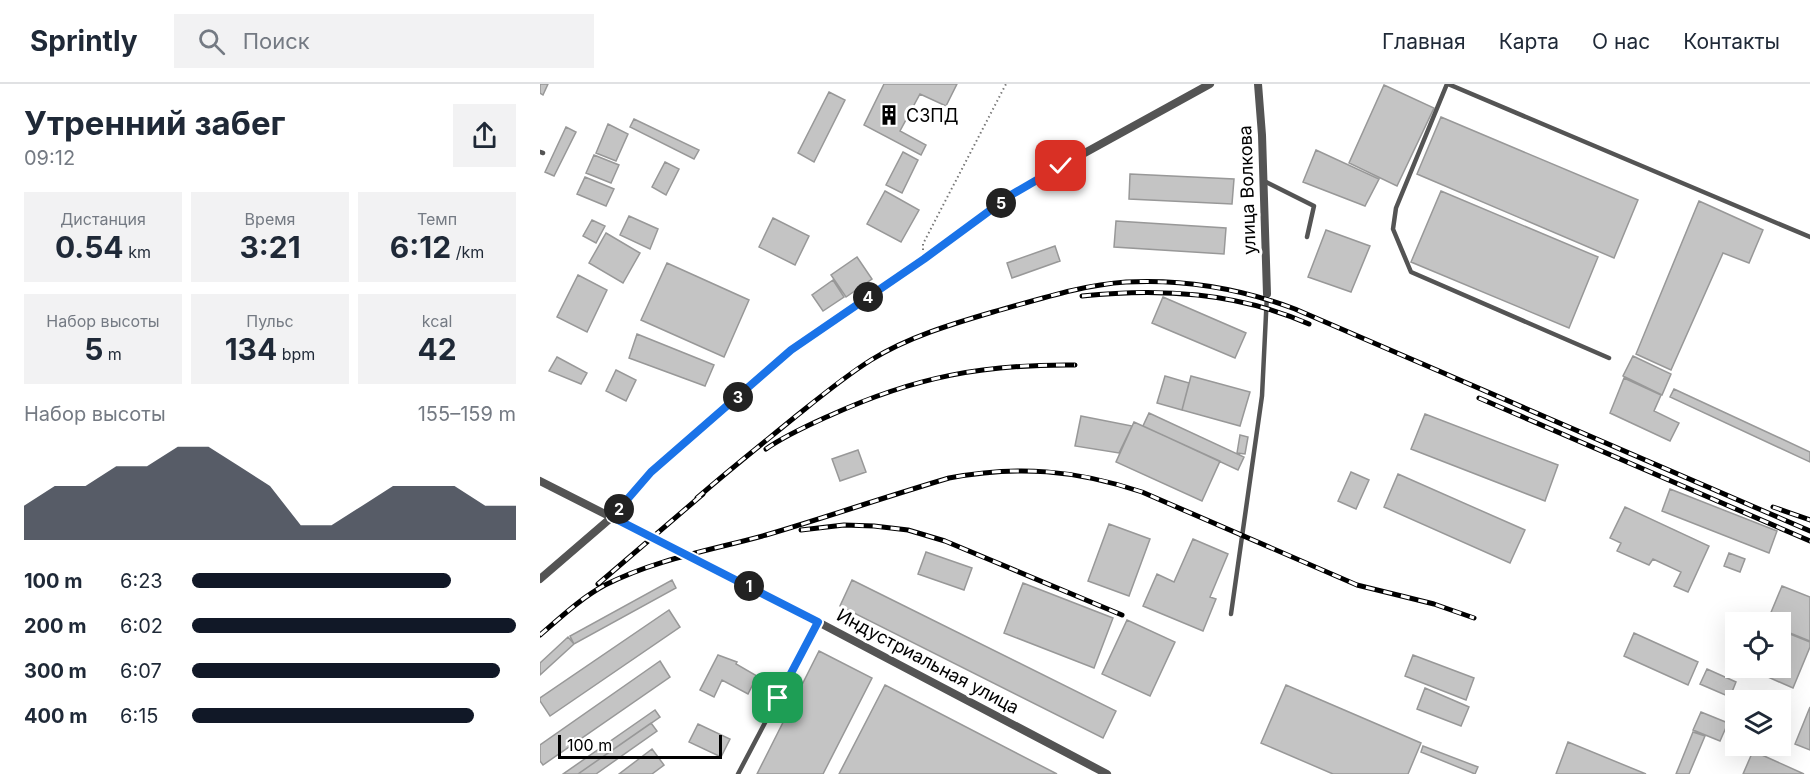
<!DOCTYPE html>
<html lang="ru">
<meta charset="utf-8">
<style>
body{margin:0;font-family:Inter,sans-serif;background:#f2f2f3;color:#1f2937;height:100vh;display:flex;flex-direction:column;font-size:22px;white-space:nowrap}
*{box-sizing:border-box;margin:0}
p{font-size:20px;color:#747a83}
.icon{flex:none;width:33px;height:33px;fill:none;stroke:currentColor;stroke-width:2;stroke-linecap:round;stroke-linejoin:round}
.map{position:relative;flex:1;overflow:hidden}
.details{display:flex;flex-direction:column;background:#fff;width:540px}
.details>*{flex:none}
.tools{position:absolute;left:1185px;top:528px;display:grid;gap:12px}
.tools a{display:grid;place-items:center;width:66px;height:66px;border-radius:0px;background:#fff;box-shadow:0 6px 24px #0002;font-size:30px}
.scale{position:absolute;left:18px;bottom:15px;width:164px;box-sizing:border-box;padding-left:6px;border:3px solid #000;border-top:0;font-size:16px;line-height:21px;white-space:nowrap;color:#000;-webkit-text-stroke:4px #fff;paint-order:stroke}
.pin{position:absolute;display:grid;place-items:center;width:51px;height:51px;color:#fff;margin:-26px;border-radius:12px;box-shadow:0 3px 9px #0006}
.km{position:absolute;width:30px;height:30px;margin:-15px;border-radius:50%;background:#222;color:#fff;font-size:16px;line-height:30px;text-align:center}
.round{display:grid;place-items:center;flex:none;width:63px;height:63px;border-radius:0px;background:#f2f2f3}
.overview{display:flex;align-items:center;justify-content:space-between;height:102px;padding:0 24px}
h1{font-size:33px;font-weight:700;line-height:45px}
.stats{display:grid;grid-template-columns:repeat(3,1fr);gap:9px;height:102px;padding:6px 24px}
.stats div{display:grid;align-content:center;border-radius:0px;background:#f2f2f3;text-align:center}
.stats b{font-size:30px;font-weight:700}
.stats small{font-size:16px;font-weight:400}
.stats p{font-size:16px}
.chart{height:168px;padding:12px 24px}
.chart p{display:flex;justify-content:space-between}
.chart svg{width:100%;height:108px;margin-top:6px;fill:#111827;opacity:.7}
ul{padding:0 24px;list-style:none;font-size:20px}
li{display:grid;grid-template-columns:96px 72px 1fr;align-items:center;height:45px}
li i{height:15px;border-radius:8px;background:#111827}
header{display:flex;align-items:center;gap:36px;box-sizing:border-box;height:84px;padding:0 30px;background:#fff;border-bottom:2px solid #e0e1e3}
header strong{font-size:28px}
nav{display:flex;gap:33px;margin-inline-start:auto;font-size:21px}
.search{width:420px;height:54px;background:#f2f2f3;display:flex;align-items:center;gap:15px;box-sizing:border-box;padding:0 21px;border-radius:0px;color:#747a83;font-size:22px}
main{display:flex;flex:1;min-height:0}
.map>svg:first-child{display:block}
.building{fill:#c4c4c4;stroke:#989898;stroke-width:1.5}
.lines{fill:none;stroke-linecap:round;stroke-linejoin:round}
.path{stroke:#767676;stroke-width:2;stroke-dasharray:1.5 3;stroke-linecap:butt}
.lane{stroke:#545454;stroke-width:4.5}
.street{stroke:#545454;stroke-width:8}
.rail-casing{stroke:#000;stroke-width:5}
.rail{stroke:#fff;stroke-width:3;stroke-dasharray:9;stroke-linecap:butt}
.route-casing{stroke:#fff;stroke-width:12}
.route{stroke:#1a73e8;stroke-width:8}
.labels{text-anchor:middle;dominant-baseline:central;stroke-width:6;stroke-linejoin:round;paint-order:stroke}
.poi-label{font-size:18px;fill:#000;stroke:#fff;text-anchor:start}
.street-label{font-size:18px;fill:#000;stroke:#fff}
</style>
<header>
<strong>Sprintly</strong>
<div class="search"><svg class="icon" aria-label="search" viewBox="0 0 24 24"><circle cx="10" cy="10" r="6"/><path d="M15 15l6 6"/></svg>Поиск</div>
<nav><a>Главная</a><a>Карта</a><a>О нас</a><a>Контакты</a></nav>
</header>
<main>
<section class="details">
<div class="overview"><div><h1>Утренний забег</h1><p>09:12</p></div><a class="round"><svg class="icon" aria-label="share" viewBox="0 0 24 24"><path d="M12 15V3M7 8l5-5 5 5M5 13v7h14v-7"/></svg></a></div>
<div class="stats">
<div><p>Дистанция</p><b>0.54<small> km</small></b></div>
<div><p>Время</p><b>3:21</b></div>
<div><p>Темп</p><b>6:12<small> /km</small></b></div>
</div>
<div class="stats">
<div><p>Набор высоты</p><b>5<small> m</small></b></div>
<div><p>Пульс</p><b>134<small> bpm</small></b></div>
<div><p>kcal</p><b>42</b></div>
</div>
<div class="chart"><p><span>Набор высоты</span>155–159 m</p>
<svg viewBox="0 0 160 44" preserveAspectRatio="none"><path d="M0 44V30L10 22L20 22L30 14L40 14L50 6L60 6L70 14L80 22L90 38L100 38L110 30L120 22L130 22L140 22L150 30L160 30V44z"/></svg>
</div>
<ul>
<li><b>100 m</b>6:23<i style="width:80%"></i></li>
<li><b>200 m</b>6:02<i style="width:100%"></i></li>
<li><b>300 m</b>6:07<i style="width:95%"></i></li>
<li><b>400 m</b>6:15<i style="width:87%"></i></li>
</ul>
</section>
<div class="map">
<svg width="1270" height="690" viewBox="0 0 1270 690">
<rect width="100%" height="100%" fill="#fff"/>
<!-- building -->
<path class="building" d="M0,0h8l-5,11 -3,-2z
M344,0h73l-11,22 -26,-12 -20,37 26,14 -5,10 -57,-30z
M844,1l50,23 -37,78 -48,-23z
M289,8l16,8 -31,62 -16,-9z
M901,33l197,83 -24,58 -197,-84z
M94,35l65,31 -5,9 -64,-32z
M68,40l20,10 -12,27 -20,-8z
M26,43l10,5 -22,44 -9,-4z
M776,66l63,29 -14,27 -62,-24z
M363,68l15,8 -16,33 -16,-8z
M54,71l25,10 -8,18 -25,-10z
M125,78l14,7 -13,26 -14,-8z
M590,90l104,5 -2,25 -103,-5z
M45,93l29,12 -8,17 -29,-12z
M345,107l34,19 -18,32 -34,-18z
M901,107l157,66 -29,71 -158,-66z
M1159,117l64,29 -14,33 -26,-10 -52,117 -35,-16z
M89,132l29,13 -8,20 -30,-14z
M233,134l36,18 -14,29 -36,-18z
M52,136l13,6 -9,17 -13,-7z
M576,137l110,7 -2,26 -110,-7z
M786,146l44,16 -19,46 -43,-15z
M66,149l34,20 -17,30 -34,-20z
M515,162l5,15 -48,17 -5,-15z
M317,173l15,22 -26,18 -15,-22z
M127,179l82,37 -25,57 -83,-37z
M38,191l29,15 -20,42 -30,-15z
M293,196l11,17 -21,14 -11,-16z
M623,213l83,36 -11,25 -83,-35z
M97,250l77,31 -9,21 -76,-28z
M1093,272l38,18 -9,21 -39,-19z
M17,273l30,16 -6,11 -32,-13z
M76,286l20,10 -10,21 -20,-10z
M625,292l24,7 -7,27 -25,-7z
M651,292l59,16 -10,34 -58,-16z
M1084,294l37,17 -7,16 25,12 -9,18 -60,-28z
M1134,305l136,63v10l-140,-65z
M609,329l95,44 -6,13 -95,-44z
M885,330l133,51 -13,36 -134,-52z
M541,332l51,10 -13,27 -44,-7z
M594,338l86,39 -18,40 -86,-39z
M700,351l8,2 -3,17 -8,-1z
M318,366l8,22 -26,9 -8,-22z
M811,388l18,8 -13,29 -18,-8z
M858,390l127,56 -15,33 -126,-56z
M1130,405l107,42 -8,22 -107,-42z
M1085,423l84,39 -21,46 -14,-6 7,-14 -28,-13 -4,6 -32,-14 4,-8 -11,-5z
M569,440l41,15 -21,57 -41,-15z
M653,455l35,15 -18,43 6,2 -13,32 -60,-25 14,-32 17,8z
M386,468l46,16 -8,22 -46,-16z
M1189,469l16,6 -5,13 -16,-6z
M132,496l4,8 -102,56 -4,-8z
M312,496l264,131 -13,27 -263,-132z
M483,499l90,35 -19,50 -90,-35z
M1242,502l28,11v44l-30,-12v-7h-13z
M129,526l11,17 -130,89 -10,-15v-3z
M587,536l48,22 -25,54 -48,-22z
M1240,546l30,12v5l-17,41 -32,-14 3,-6h16z
M1094,549l64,29 -10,23 -64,-29z
M28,553l6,7 -34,31v-12z
M279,567l53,27 -49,96h-66z
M178,571l19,7 -1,2 21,12 -9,18 -26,-14 -8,17 -14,-7z
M873,571l61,23 -8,22 -61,-24z
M120,577l10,16 -127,88 -3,-4v-16z
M1167,585l29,13 -6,15 -30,-13z
M345,601l172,89h-218z
M746,601l135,58 -13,31h-75l-72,-31z
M885,604l44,19 -8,19 -44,-17z
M1270,623v43l-15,-6z
M115,626l5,7 -82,57h-15z
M1161,628l27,11 -8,18 -27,-11z
M111,639l6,8 -61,43h-18z
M158,640l32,15 -9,18 -32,-15z
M1153,648l12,4 -16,38h-13z
M1028,658l78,32h-90z
M883,662l55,21 -3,7 -54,-22z
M112,665l12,16 -12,9h-33z
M1213,667l51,23h-61z"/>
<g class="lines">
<!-- path -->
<path class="path" d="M383,166v-6l83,-160"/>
<!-- lane -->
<path class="lane" d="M907,0l-51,124 -3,21 18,43 198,86
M908,0l362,153
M0,68l3,1
M724,97l50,25 -7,31
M691,530l31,-218 5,-102
M198,690l80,-152"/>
<!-- street -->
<path class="street" d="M718,0l4,51 5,159
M0,397l278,141 289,152
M0,495l72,-62 39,-45 140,-122 133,-91 87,-64 50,-29 149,-82"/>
<!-- rail casing -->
<g class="rail-casing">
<path id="rail" d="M542,212c78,-8 154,-4 227,28
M939,314l331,143
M226,365c20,-14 43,-24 65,-34 84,-38 152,-51 244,-50
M157,414c32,-28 65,-54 98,-81 25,-20 49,-40 76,-57 37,-23 81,-36 122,-48 44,-12 88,-27 133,-30 57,-3 116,7 169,27l515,222
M1233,423l37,13
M261,446l43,-5 30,1 34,4 37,11 177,74
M58,500l105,-90
M0,551c21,-18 41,-37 65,-50 51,-26 107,-35 161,-50 61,-18 122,-39 183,-57 69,-13 127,-8 193,14l215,93 77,19 40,14"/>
</g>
<!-- rail -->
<use href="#rail" class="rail"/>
</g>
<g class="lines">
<!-- route casing -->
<g class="route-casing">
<path id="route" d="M238,614l40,-76 -206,-105 39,-45 140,-122 133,-91 87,-64 50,-29"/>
</g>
<!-- route -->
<use href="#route" class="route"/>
</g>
<!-- icons -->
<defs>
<g id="building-bare" transform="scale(1.62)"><path d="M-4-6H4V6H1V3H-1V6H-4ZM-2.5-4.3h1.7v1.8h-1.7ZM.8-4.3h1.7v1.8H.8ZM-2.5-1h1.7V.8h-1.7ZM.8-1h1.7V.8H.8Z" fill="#000" stroke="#fff" stroke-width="2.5" paint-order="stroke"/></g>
</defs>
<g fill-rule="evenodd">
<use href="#building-bare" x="349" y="31"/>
</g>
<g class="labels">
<!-- poi labels -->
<g class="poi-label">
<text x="366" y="31">СЗПД</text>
</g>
<!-- street labels -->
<g class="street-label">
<text transform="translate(707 106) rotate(-92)">улица Волкова</text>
<text transform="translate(388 577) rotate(28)">Индустриальная улица</text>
</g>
</g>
</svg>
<div class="tools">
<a><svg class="icon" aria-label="locate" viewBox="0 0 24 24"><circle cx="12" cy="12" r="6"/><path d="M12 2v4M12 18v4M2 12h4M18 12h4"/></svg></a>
<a><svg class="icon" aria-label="layers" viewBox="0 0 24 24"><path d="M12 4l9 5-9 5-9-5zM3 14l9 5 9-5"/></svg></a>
</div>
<div class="scale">100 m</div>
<div class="pin" style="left:238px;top:614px;background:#1e9e55"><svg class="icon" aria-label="arrive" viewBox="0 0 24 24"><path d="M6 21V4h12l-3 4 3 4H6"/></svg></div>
<div class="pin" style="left:521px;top:82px;background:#d93025"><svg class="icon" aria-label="check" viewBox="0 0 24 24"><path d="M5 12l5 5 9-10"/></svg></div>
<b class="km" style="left:209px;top:502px">1</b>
<b class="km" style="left:79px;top:425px">2</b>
<b class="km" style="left:198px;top:313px">3</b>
<b class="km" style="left:328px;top:213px">4</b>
<b class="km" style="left:461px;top:119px">5</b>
</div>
</main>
